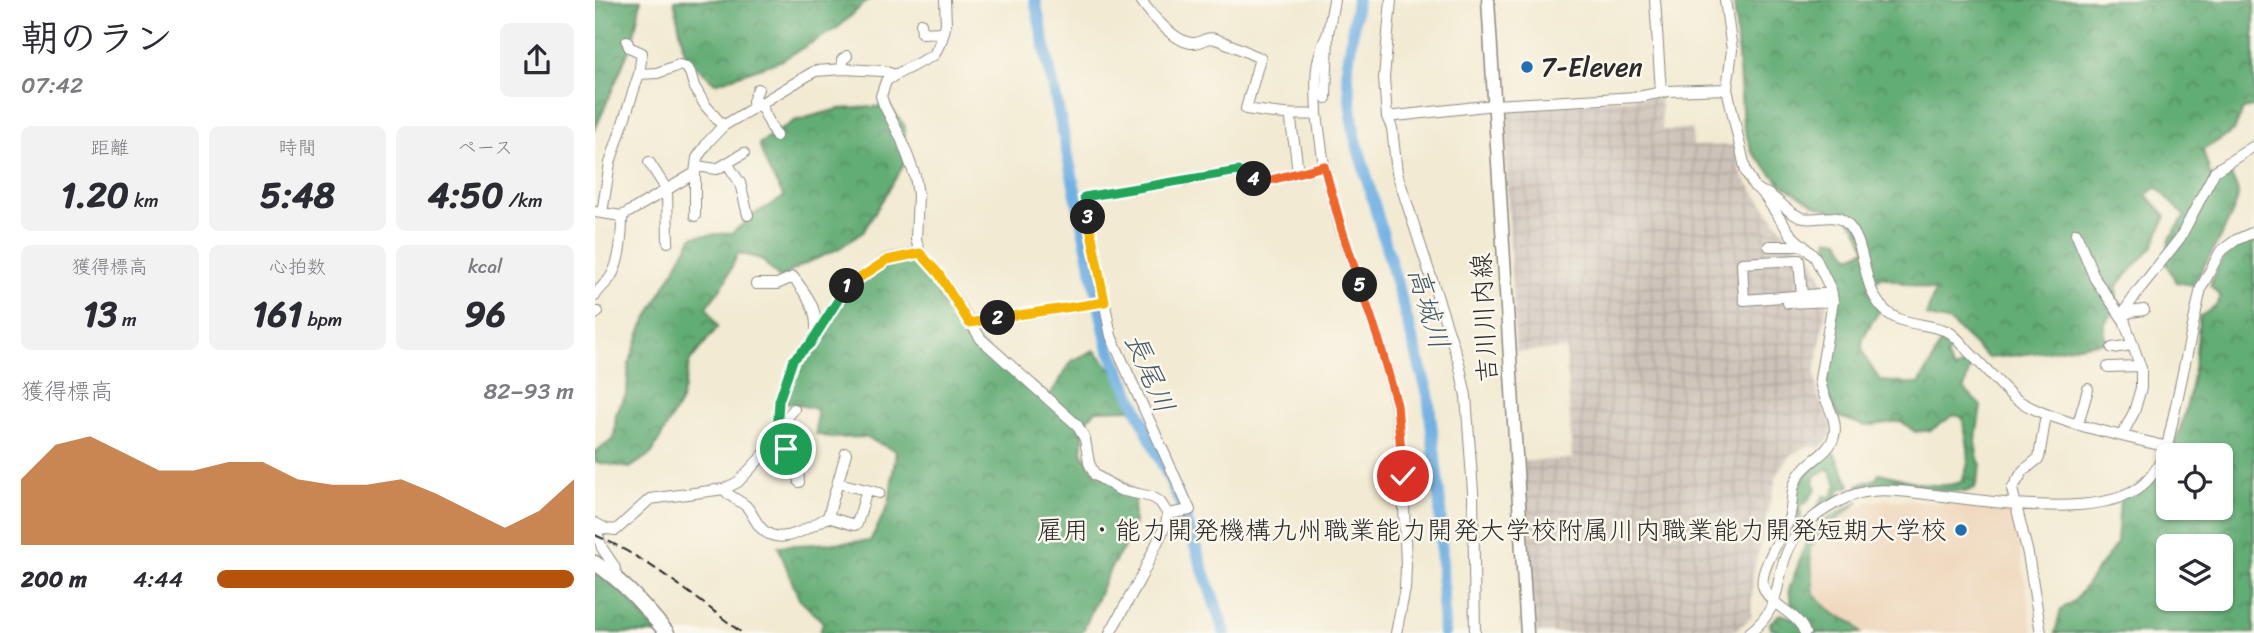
<!DOCTYPE html>
<html lang="ja">
<meta charset="utf-8">
<style>
body{margin:0;font-family:Sriracha,"Klee One",sans-serif;background:#f2f2f3;color:#2b2b33;height:100vh;display:flex;flex-direction:column;font-size:26px;white-space:nowrap}
*{box-sizing:border-box;margin:0}
p{font-size:23px;color:#7c7c81}
.icon{flex:none;width:38px;height:38px;fill:none;stroke:currentColor;stroke-width:2;stroke-linecap:round;stroke-linejoin:round}
.map{position:relative;flex:1;overflow:hidden}
.panel{display:flex;flex-direction:column;background:#fff;width:595px}
.panel>*{flex:none}
.fabs{position:absolute;left:1561px;top:443px;display:grid;gap:14px}
.fabs a{display:grid;place-items:center;width:77px;height:77px;border-radius:10px;background:#fff;box-shadow:0 2px 5px #0004;font-size:35px}
.pin{position:absolute;display:grid;place-items:center;width:60px;height:60px;color:#fff;margin:-30px;border:4px solid #fff;border-radius:50%;box-shadow:0 2px 7px #0007}
.km{position:absolute;width:35px;height:35px;margin:-18px;border-radius:50%;background:#222;color:#fff;font-size:19px;line-height:35px;text-align:center}
.round{display:grid;place-items:center;flex:none;width:74px;height:74px;border-radius:10px;background:#f2f2f3}
.headline{display:flex;align-items:center;justify-content:space-between;height:119px;padding:0 21px}
h1{font-size:38px;font-weight:800;line-height:52px}
.metrics{display:grid;grid-template-columns:repeat(3,1fr);gap:10px;height:119px;padding:7px 21px}
.metrics div{display:grid;align-content:center;border-radius:10px;background:#f2f2f3;text-align:center}
.metrics b{font-size:35px;font-weight:800}
.metrics small{font-size:19px;font-weight:400}
.metrics p{font-size:19px}
.chart{height:196px;padding:14px 21px}
.chart p{display:flex;justify-content:space-between}
.chart svg{width:100%;height:126px;margin-top:7px;fill:#b45309;opacity:.7}
ul{padding:0 21px;list-style:none;font-size:23px}
li{display:grid;grid-template-columns:112px 84px 1fr;align-items:center;height:52px}
li i{height:18px;border-radius:9px;background:#b45309}
main{display:flex;flex:1;min-height:0}
.map>svg:first-child{display:block}
.built{fill:#efd6bb}
.industrial{fill:url(#industrial-grid)}
.forest{fill:url(#forest-crowns);stroke:#466c50;stroke-width:2;fill-rule:evenodd}
.lines{fill:none;stroke-linecap:round;stroke-linejoin:round}
.river{stroke:#6fb0e3;stroke-width:12}
.minor-casing{stroke:#8e8a7e;stroke-width:12}
.major-casing{stroke:#8e8a7e;stroke-width:15}
.highway-casing{stroke:#8e8a7e;stroke-width:17}
.minor{stroke:#fff;stroke-width:10}
.major{stroke:#fff;stroke-width:12}
.highway{stroke:#fff;stroke-width:14}
.rail{stroke:#2b2b2b;stroke-width:2;stroke-dasharray:10 5;stroke-linecap:butt}
.split-1-casing{stroke:#fff;stroke-width:14}
.split-2-casing{stroke:#fff;stroke-width:14}
.split-3-casing{stroke:#fff;stroke-width:14}
.split-4-casing{stroke:#fff;stroke-width:14}
.split-5-casing{stroke:#fff;stroke-width:14}
.split-6-casing{stroke:#fff;stroke-width:14}
.split-1{stroke:#22a559;stroke-width:9}
.split-2{stroke:#f5b400;stroke-width:9}
.split-3{stroke:#f5b400;stroke-width:9}
.split-4{stroke:#22a559;stroke-width:9}
.split-5{stroke:#f0652b;stroke-width:9}
.split-6{stroke:#f0652b;stroke-width:9}
.poi-dot{fill:#1f6fb2;stroke:#fbf7ec;stroke-width:2.5}
.labels{text-anchor:middle;dominant-baseline:central;stroke-width:5;stroke-linejoin:round;paint-order:stroke}
.poi-label{font-size:26px;fill:#2b2b2b;stroke:#fbf7ec;text-anchor:start}
.street-label{font-size:26px;fill:#2b2b2b;stroke:#fbf7ec}
.water-label{font-size:28px;font-style:italic;fill:#435a6b;stroke:#fbf7ec}
</style>
<main>
<section class="panel">
<div class="headline"><div><h1>朝のラン</h1><p>07:42</p></div><a class="round"><svg class="icon" aria-label="share" viewBox="0 0 24 24"><path d="M12 15V3M7 8l5-5 5 5M5 13v7h14v-7"/></svg></a></div>
<div class="metrics">
<div><p>距離</p><b>1.20<small> km</small></b></div>
<div><p>時間</p><b>5:48</b></div>
<div><p>ペース</p><b>4:50<small> /km</small></b></div>
</div>
<div class="metrics">
<div><p>獲得標高</p><b>13<small> m</small></b></div>
<div><p>心拍数</p><b>161<small> bpm</small></b></div>
<div><p>kcal</p><b>96</b></div>
</div>
<div class="chart"><p><span>獲得標高</span>82–93 m</p>
<svg viewBox="0 0 160 44" preserveAspectRatio="none"><path d="M0 44V21L10 9L20 6L30 12L40 18L50 18L60 15L70 15L80 21L90 23L100 23L110 21L120 26L130 32L140 38L150 32L160 21V44z"/></svg>
</div>
<ul>
<li><b>200 m</b>4:44<i style="width:100%"></i></li>
</ul>
</section>
<div class="map">
<svg width="1659" height="633" viewBox="0 0 1659 633">
<defs>
<pattern id="industrial-grid" width="8" height="8" patternUnits="userSpaceOnUse" patternTransform="scale(1.75)"><rect width="8" height="8" fill="#cdc2b9"/><path d="M0 4h8M4 0v8" fill="none" stroke="#b0a79f"/></pattern>
<pattern id="forest-crowns" width="20" height="18" patternUnits="userSpaceOnUse" patternTransform="scale(1.75)"><rect width="20" height="18" fill="#62ac74"/><path d="M2 6a3 3 0 1 1 6 0M12 15a3 3 0 1 1 6 0" fill="none" stroke="#518c5f"/></pattern>
</defs>
<rect width="100%" height="100%" fill="#fbf7ec"/>
<filter id="ink" filterUnits="userSpaceOnUse"><feTurbulence type="fractalNoise" baseFrequency=".0143" numOctaves="2"/><feDisplacementMap in="SourceGraphic" scale="14" xChannelSelector="R" yChannelSelector="G"/><feConvolveMatrix kernelMatrix="1 2 1 2 8 2 1 2 1" color-interpolation-filters="sRGB"/></filter>
<filter id="wash" filterUnits="userSpaceOnUse"><feTurbulence type="fractalNoise" baseFrequency=".00686" numOctaves="4" result="noise"/><feDisplacementMap in="SourceGraphic" scale="28" xChannelSelector="R" yChannelSelector="G"/><feGaussianBlur stdDeviation="1.57" result="paint"/><feColorMatrix in="noise" values="0 0 0 0 0 0 0 0 0 0 0 0 0 0 0 0 0 1.4 0 .05"/><feComposite in="paint" operator="in"/></filter>
<g filter="url(#wash)">
<rect width="100%" height="100%" fill="#f2ead2"/>
<!-- built -->
<path class="built" d="M1287,500l31,1 96,10 3,4 7,29 14,89h-171l-7,-11 -20,-8 -20,-21 -3,-45 12,-15 25,-22 19,-9z"/>
<!-- industrial -->
<path class="industrial" d="M1065,96l2,34 30,-1 1,17 42,-1 3,19 6,14 47,63 20,14 14,30 2,18 -12,72 3,21 13,28 -1,14 -10,10 -13,-2 -17,10 -13,18 -24,99 -2,44 -12,11 -10,5h-195l-10,-172 48,-2 -6,-110 -50,3 -13,-232 7,-11z"/>
<!-- forest -->
<path class="forest" d="M0,0h46l-8,41 -38,89z
M79,0h194l-29,27 -59,34 -65,22 -30,-27z
M1139,0h520v107l-11,2 -9,22 -31,19 8,27 19,-5c2,6 7,14 8,21 1,17 -35,73 -45,92l-17,-3 -11,-21 5,-23 15,-22 -28,-29 -10,8 19,21 -13,30 -36,40 -1,21 -11,16v19c-39,5 -77,14 -117,16l-38,-36 -24,-6 9,-25 -53,-14 -15,11 13,22c-24,36 -24,36 1,71l38,3 12,-20 10,-23h10l2,7 -7,8 8,14 15,-9 5,6 -5,4 -5,18 17,17c-2,18 -10,42 0,59l-6,23 -10,4 -91,-7 -16,4v-4l18,-6 3,-6c28,6 54,18 82,9 13,-22 6,-41 1,-65l-8,-2 -23,15 -16,2 -14,-11 -35,5 -27,-9 -12,-23 -1,-15 8,-43 3,-41 -11,-41 3,-4 -1,-12 11,2 11,17 16,-8 -10,-23 -12,-11 -29,-10 -35,-22 -28,-31 -9,-28z
M294,106l16,20v37l-42,69 -25,17 -38,17 -20,13 -19,-20 -23,-6 -13,29 -18,25 11,20 -28,34 -9,40 -29,52 -22,15 -35,-6v-10l19,-13 2,-25 11,-22 2,-29 14,-37 50,-90 39,-3 24,-20 28,-16 -15,-26 -10,-27 35,-23 44,-12z
M1659,238v395h-199l6,-24 14,-9 42,-57 3,-44c12,-10 28,-19 39,-30 28,-31 38,-111 40,-152l16,-10 6,-10 -11,-12c10,-23 17,-40 44,-47zM1573,455h53v53h-53zM1573,546h53v52h-53z
M312,251l25,21 8,28 23,30 49,40 38,25 22,-34 22,-11 26,28 11,31 -35,1 -11,13 -3,29 13,21 26,7 14,12 -2,41 -23,36 -28,64h-262l3,-11 -24,-23 -21,-53 92,-5 19,-37 7,-53 -31,-14 -33,1 -16,-4 1,-25 -32,-7 17,-46 23,-24 30,-51 27,-27z
M1238,451l17,34 -3,3h-6l-4,10 -19,13 -2,-2 8,-13 8,1 5,-13 -8,-15 -13,6 -2,7 2,7 -10,14 -6,2 1,17 -9,10c1,-37 6,-64 41,-81z
M1264,501l-37,32 -12,15 4,46 20,20 20,9 7,10h-82v-3l-8,-1 -1,-6 10,-9 12,4 9,-1 -9,-11 -3,-16 19,-53 14,-15z
M0,571l30,24 33,38h-63z"/>
<g class="lines">
<!-- river -->
<path class="river" d="M440,0l73,346 72,156 45,131
M762,0l-10,71 7,62 74,261 12,111 4,128"/>
</g>
</g>
<g filter="url(#ink)">
<g class="lines">
<!-- minor casing -->
<g class="minor-casing">
<path id="minor" d="M350,0l1,24 -4,15 -8,16 -39,20 -9,6 -5,15 3,9 17,33 14,38 3,19 -2,44 4,14 19,21 42,65 96,86 8,14 4,24 6,12 25,15 32,7 8,5 8,12 -2,10 -25,53 -31,56
M546,0c9,14 36,45 54,43 8,-1 12,-7 20,-4 16,5 31,13 45,19l-14,51c25,4 46,7 71,5 -1,-33 -4,-50 11,-81
M796,0l-7,78 3,39 5,11 5,45 62,190 7,33 7,96 2,141
M1060,0l6,92
M1130,0l7,50 -5,39 19,83 8,14 8,6 29,43 24,22 16,33 2,11 -13,78c1,19 19,38 14,57 -4,17 -26,25 -35,39 -10,15 -5,31 -11,47 -7,15 -29,49 -25,64 7,21 35,26 42,47
M326,23l1,10 21,-1
M32,41l2,6 13,6 -3,21
M249,69l-2,-9 5,-4
M731,98l2,-65 6,-33
M165,104l16,32
M159,107l-1,-6 5,-12
M696,116c0,20 7,37 6,56
M792,117l107,-12 144,-8 30,-6 59,-2
M54,162l18,28 1,52
M132,163l13,20 8,32
M101,166l21,3 27,-16
M729,166l16,61 39,114 17,64 7,71 3,90 -1,23 -9,44
M1168,192c15,5 24,22 40,26 13,3 30,-6 42,4 25,22 13,67 43,91 17,13 42,10 61,19 7,4 14,13 19,19 15,15 30,31 45,46 36,26 110,38 154,50
M0,212l27,4 73,-43 2,-15 11,-16 15,-16 92,-55 29,-2 39,2 12,4
M7,213l8,-50 29,-89 18,-1 22,-8 6,2 5,5 4,14 11,19 18,21
M100,216v-43
M1481,233l19,46 28,40
M1174,246h35
M161,284h21l16,-7c13,17 24,30 23,52
M0,296c4,-8 10,-11 15,-18 11,-16 12,-44 12,-62
M1207,296l-3,-36 -57,3 2,37 88,-7
M1193,303l45,-2
M0,314l3,-2
M1530,315l5,-3 14,-2
M374,323l136,-21
M1517,348l20,-3
M1513,367l32,-1
M183,424l7,-4 9,-11
M1483,424l10,-35
M1527,435l12,-23 7,-24v-20l-16,-45 -1,-11 14,-21 42,-53 35,-67 39,-25
M177,445c24,7 25,13 27,37
M243,483l41,10
M129,489c6,9 14,10 22,17 6,6 9,16 16,23 19,19 47,-2 66,-12l18,-64
M573,514l22,-4 -79,-174 -27,-139 155,-26c18,19 61,1 85,-5l-7,-52
M233,517l26,8 3,-1 10,-34
M0,523l11,6 10,1 34,-31 74,-10 14,-7 31,-33 8,-15 2,-33 14,-41 17,-16 38,-59 39,-25 33,-7
M0,526l7,22 12,18 4,14
M1154,633c36,-26 24,-56 42,-89 11,-21 35,-37 57,-47 25,-11 52,-6 78,-3 53,6 165,25 210,-4 15,-10 25,-27 31,-43l34,-159 19,-36 16,-12 18,-8
M1446,633l-13,-79 -16,-65 11,-18 16,-13 7,-44"/>
</g>
<!-- major casing -->
<g class="major-casing">
<path id="major" d="M893,0l39,633"/>
</g>
<!-- highway casing -->
<g class="highway-casing">
<path id="highway" d="M0,563c29,19 50,44 72,70"/>
</g>
<!-- minor -->
<use href="#minor" class="minor"/>
<!-- major -->
<use href="#major" class="major"/>
<!-- highway -->
<use href="#highway" class="highway"/>
<!-- rail -->
<path class="rail" d="M0,535c54,24 100,62 147,98"/>
</g>
</g>
<g class="lines" filter="url(#ink)">
<!-- split-1 casing -->
<g class="split-1-casing">
<path id="split-1" d="M191,449l-14,-4 5,-11 2,-33 14,-41 17,-16 37,-58"/>
</g>
<!-- split-2 casing -->
<g class="split-2-casing">
<path id="split-2" d="M252,286l40,-26 33,-7 19,21 30,49 29,-5"/>
</g>
<!-- split-3 casing -->
<g class="split-3-casing">
<path id="split-3" d="M403,318l107,-16 -17,-85"/>
</g>
<!-- split-4 casing -->
<g class="split-4-casing">
<path id="split-4" d="M493,217l-4,-20 154,-26 7,7 9,1"/>
</g>
<!-- split-5 casing -->
<g class="split-5-casing">
<path id="split-5" d="M659,179l13,2 57,-15 17,61 19,58"/>
</g>
<!-- split-6 casing -->
<g class="split-6-casing">
<path id="split-6" d="M765,285l19,56 18,64 6,71"/>
</g>
<!-- split-1 -->
<use href="#split-1" class="split-1"/>
<!-- split-2 -->
<use href="#split-2" class="split-2"/>
<!-- split-3 -->
<use href="#split-3" class="split-3"/>
<!-- split-4 -->
<use href="#split-4" class="split-4"/>
<!-- split-5 -->
<use href="#split-5" class="split-5"/>
<!-- split-6 -->
<use href="#split-6" class="split-6"/>
</g>
<!-- markers -->
<g class="poi-dot">
<circle cx="932" cy="67" r="7"/>
<circle cx="1366" cy="530" r="7"/>
</g>
<g class="labels">
<!-- poi labels -->
<g class="poi-label">
<text x="946" y="67">7-Eleven</text>
<text x="1352" y="530" text-anchor="end">雇用・能力開発機構九州職業能力開発大学校附属川内職業能力開発短期大学校</text>
</g>
<!-- street labels -->
<g class="street-label">
<text transform="translate(889 318) rotate(-93)">吉川川内線</text>
</g>
<!-- water labels -->
<g class="water-label">
<text transform="translate(834 308) rotate(74)">高城川</text>
<text transform="translate(555 373) rotate(67)">長尾川</text>
</g>
</g>
</svg>
<div class="fabs">
<a><svg class="icon" aria-label="locate" viewBox="0 0 24 24"><circle cx="12" cy="12" r="6"/><path d="M12 2v4M12 18v4M2 12h4M18 12h4"/></svg></a>
<a><svg class="icon" aria-label="layers" viewBox="0 0 24 24"><path d="M12 4l9 5-9 5-9-5zM3 14l9 5 9-5"/></svg></a>
</div>
<div class="pin" style="left:191px;top:449px;background:#1e9e55"><svg class="icon" aria-label="arrive" viewBox="0 0 24 24"><path d="M6 21V4h12l-3 4 3 4H6"/></svg></div>
<div class="pin" style="left:808px;top:476px;background:#d93025"><svg class="icon" aria-label="check" viewBox="0 0 24 24"><path d="M5 12l5 5 9-10"/></svg></div>
<b class="km" style="left:252px;top:286px">1</b>
<b class="km" style="left:403px;top:318px">2</b>
<b class="km" style="left:493px;top:217px">3</b>
<b class="km" style="left:659px;top:179px">4</b>
<b class="km" style="left:765px;top:285px">5</b>
</div>
</main>
